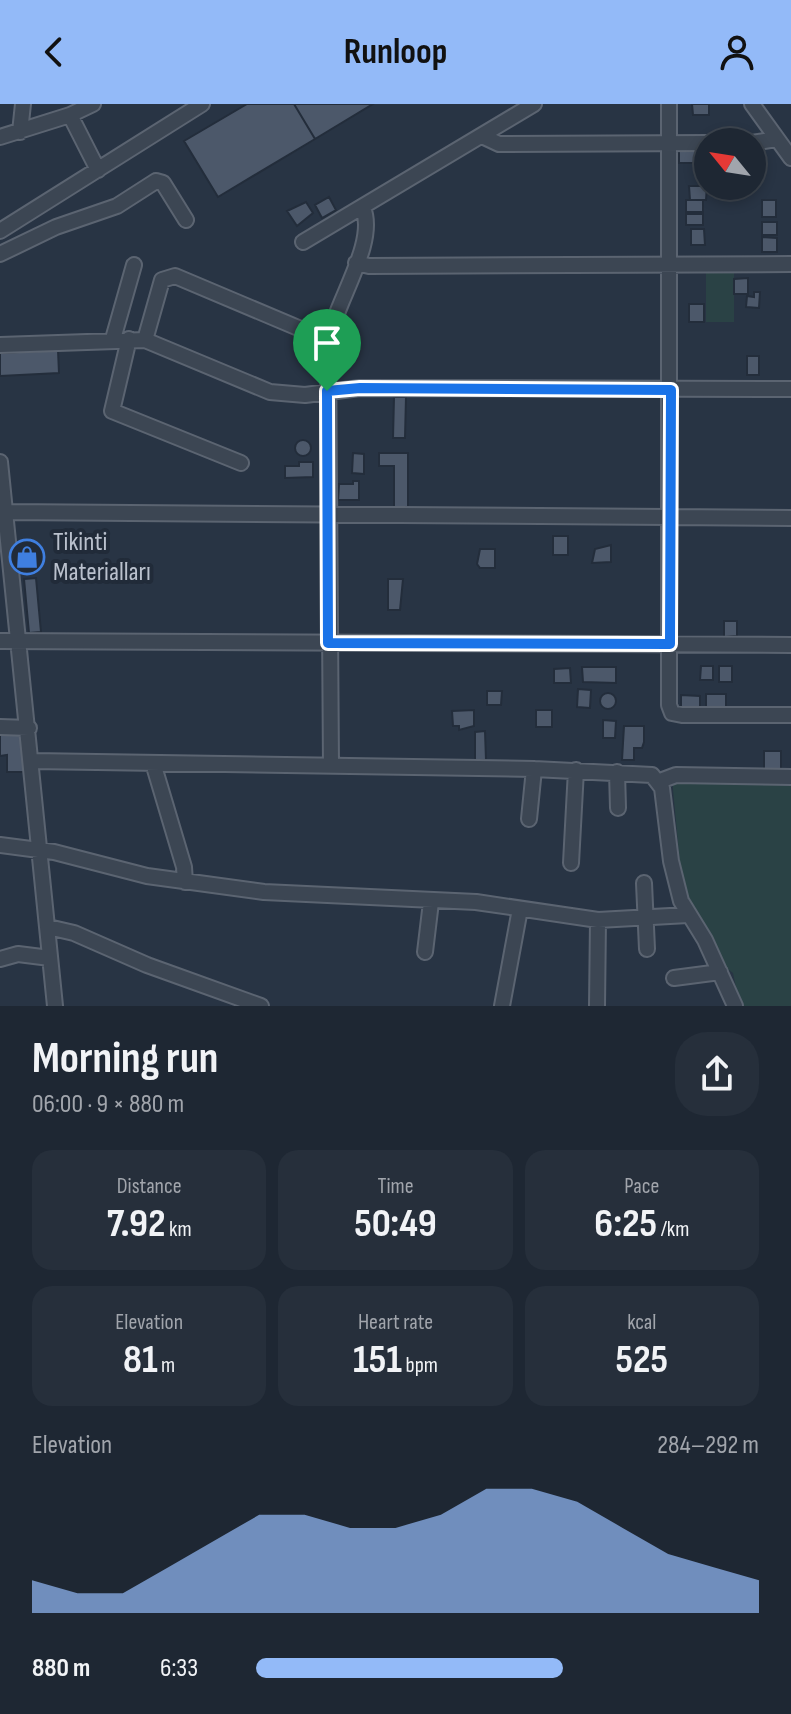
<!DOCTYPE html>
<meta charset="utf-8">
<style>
body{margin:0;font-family:"Sofia Sans Condensed",sans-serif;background:#262f3b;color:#f1f3f6;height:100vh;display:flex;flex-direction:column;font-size:30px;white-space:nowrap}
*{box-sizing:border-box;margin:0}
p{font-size:26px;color:#a1a5ac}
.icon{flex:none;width:44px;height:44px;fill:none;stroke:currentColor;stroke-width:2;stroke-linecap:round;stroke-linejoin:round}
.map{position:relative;height:902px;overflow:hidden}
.drawer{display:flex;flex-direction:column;background:#1e2733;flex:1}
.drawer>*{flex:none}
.needle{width:52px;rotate:300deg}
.tools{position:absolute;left:694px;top:24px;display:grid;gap:16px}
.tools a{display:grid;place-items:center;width:72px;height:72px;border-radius:50%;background:#1e2733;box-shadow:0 4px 12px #0003,0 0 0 2px #3c444e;font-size:40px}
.pin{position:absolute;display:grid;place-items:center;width:68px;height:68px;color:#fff;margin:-82px -34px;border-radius:50% 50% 50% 0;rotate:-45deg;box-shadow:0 0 8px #0007}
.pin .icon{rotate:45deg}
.round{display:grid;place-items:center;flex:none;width:84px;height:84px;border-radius:32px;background:#262f3b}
.head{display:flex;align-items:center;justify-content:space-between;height:136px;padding:0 32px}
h1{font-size:44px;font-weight:700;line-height:60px}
.stats{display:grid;grid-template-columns:repeat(3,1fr);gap:12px;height:136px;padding:8px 32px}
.stats div{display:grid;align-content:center;border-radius:20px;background:#262f3b;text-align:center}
.stats b{font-size:40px;font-weight:700}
.stats small{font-size:22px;font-weight:400}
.stats p{font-size:22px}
.chart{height:224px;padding:16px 32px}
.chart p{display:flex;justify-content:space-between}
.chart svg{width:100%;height:144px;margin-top:8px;fill:#93baf8;opacity:.7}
ul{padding:0 32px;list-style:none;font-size:26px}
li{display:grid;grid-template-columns:128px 96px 1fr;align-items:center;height:60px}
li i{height:20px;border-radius:10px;background:#93baf8}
header{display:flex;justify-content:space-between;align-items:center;height:104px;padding:0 32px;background:#93baf8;color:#111;font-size:36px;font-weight:700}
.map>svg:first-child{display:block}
.green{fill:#2a4245}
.building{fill:#4c586a;stroke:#232d3b;stroke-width:2}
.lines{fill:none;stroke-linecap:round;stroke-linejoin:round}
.minor-casing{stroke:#5b6471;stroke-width:18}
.minor{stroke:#3c4653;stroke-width:14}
.route-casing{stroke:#fff;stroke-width:16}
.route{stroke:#1a73e8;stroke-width:10}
.labels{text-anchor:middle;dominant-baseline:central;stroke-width:8;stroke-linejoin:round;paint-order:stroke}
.poi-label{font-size:26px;fill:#bac1cd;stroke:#212b39;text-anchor:start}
</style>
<header><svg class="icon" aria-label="back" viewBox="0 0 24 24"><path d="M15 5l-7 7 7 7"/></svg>Runloop<svg class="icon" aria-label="person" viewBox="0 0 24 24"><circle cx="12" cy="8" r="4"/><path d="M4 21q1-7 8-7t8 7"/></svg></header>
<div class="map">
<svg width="791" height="902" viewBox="0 0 791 902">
<rect width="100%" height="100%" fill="#283444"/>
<!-- green -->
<path class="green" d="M706,164h28v54h-28z
M672,675l119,1v226h-51l-7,-33 -12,-9 -39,-79z"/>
<!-- building -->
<path class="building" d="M247,0h47l21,35 -97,58 -34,-56z
M294,0h79l-58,35z
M692,0h17v11h-16z
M679,43h18v16h-18z
M689,82h18l-1,14h-16z
M329,93l7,13 -14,8 -7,-13z
M686,96h17v12h-17z
M762,96h14v17h-14z
M306,98l7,11 -16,13 -10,-15z
M686,110h17v11h-17z
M762,118h15v13h-15z
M691,125h13l1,16h-14z
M762,133l15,1v14h-15z
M748,174v16h-14v-15z
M754,188h6l-1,16 -13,-1 1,-11 7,1z
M689,200h15v18h-15z
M58,246l1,23 -59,3v-23z
M747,252h12v19h-12z
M394,293h12l-1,41h-12z
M295 344a8 8 0 1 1 16 0a8 8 0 1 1-16 0Z
M353,349l11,1v20l-12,-1z
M379,349h29v54h-14v-41h-15z
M299,358h14v15l-28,1v-12h14z
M353,377h6v19h-21l1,-16h14z
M553,432h15v19h-15z
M611,441v17l-19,1 3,-14z
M480,445h15v19h-15l-3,-4z
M36,474l5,54 -12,1 -5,-54z
M388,475h15l-3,31h-12z
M724,517h13v15l-13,1z
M701,562h12v14h-13z
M719,562h13v16h-13z
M582,563h34v16l-33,-1z
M570,564l1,15h-17v-14z
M578,585l13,1 -1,18 -13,-1z
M487,587h15l-1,14h-14z
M600 597a8 8 0 1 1 16 0a8 8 0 1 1-16 0Z
M706,590h20v16l-20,-1z
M681,591l19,1v12h-19z
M474,606v16l-15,4v-4h-6l-1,-15z
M536,606h16v17h-16z
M603,616l13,1 -1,17h-12z
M624,622h20v16l-2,6h-8v12h-12z
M485,627l1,29 -11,1v-29z
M0,631h25l1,37h-19v-17l-7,1z
M764,647h17v18h-17z"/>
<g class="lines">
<!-- minor casing -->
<g class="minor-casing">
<path id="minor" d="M669,0v601l3,8 10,2h109
M752,0l39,54
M70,11l28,55
M20,28l3,-28
M482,32l17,8 209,-1
M0,33l70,-22 23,-11
M752,39l24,-4
M0,127l202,-127
M303,138l231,-138
M0,150l56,-27 61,-21 39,-25 7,2 23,37
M356,159l13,3 422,-2
M113,235l21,-74
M129,235l-17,72 129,52
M145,236l17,-60 13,-4 128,54
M0,241l145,-5 125,52 35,3 55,-7 431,1
M0,358l55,544
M7,408l784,6
M0,537l791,4
M0,623l29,1
M33,657l501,8 118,6 10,13 9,73 10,40 24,39 30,66
M153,659l31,104 1,15
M331,662l-3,-422c5,-39 50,-100 35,-136
M617,668l1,36
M660,677l16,-6 115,2
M529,715l5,-50
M0,741l54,7 93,24 117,16 212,10 122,18 90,-5
M571,759l5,-93
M644,779l3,66
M48,823l26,6 73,32 114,41
M425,848l6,-50
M0,855l18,-5 32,4
M674,874l46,-6
M502,902l18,-97
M597,902l1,-86"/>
</g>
<!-- minor -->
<use href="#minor" class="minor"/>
</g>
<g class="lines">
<!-- route casing -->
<g class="route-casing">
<path id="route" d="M360,284l311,2 -1,254 -342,-1 -1,-252z"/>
</g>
<!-- route -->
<use href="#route" class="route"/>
</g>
<!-- icons -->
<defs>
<g id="shop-ring" transform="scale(1.8)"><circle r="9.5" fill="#212b39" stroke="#3f7fe0" stroke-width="1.5"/><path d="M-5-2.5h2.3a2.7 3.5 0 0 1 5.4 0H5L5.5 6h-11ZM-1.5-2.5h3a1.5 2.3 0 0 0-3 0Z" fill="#3f7fe0"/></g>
</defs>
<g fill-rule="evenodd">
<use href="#shop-ring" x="27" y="453"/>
</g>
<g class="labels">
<!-- poi labels -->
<g class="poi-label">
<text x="53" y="438">Tikinti<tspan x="53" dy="30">Materialları</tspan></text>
</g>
</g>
</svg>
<div class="tools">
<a><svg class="needle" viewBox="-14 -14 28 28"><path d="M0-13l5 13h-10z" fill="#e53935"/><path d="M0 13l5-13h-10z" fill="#a1a5ac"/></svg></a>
</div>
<div class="pin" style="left:327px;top:287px;background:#1e9e55"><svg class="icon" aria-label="arrive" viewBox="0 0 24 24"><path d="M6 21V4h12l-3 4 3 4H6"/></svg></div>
</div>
<section class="drawer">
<div class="head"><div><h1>Morning run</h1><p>06:00 · 9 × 880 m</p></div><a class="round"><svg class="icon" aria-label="share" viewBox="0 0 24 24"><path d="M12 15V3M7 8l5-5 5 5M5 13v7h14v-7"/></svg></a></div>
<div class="stats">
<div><p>Distance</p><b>7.92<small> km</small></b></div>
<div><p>Time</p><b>50:49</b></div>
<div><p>Pace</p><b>6:25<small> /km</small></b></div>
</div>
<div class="stats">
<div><p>Elevation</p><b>81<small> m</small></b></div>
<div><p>Heart rate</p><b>151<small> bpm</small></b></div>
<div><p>kcal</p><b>525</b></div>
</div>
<div class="chart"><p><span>Elevation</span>284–292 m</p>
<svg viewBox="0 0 160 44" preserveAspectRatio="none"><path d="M0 44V34L10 38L20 38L30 30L40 22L50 14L60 14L70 18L80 18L90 14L100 6L110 6L120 10L130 18L140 26L150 30L160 34V44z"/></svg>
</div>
<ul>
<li><b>880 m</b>6:33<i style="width:61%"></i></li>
</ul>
</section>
